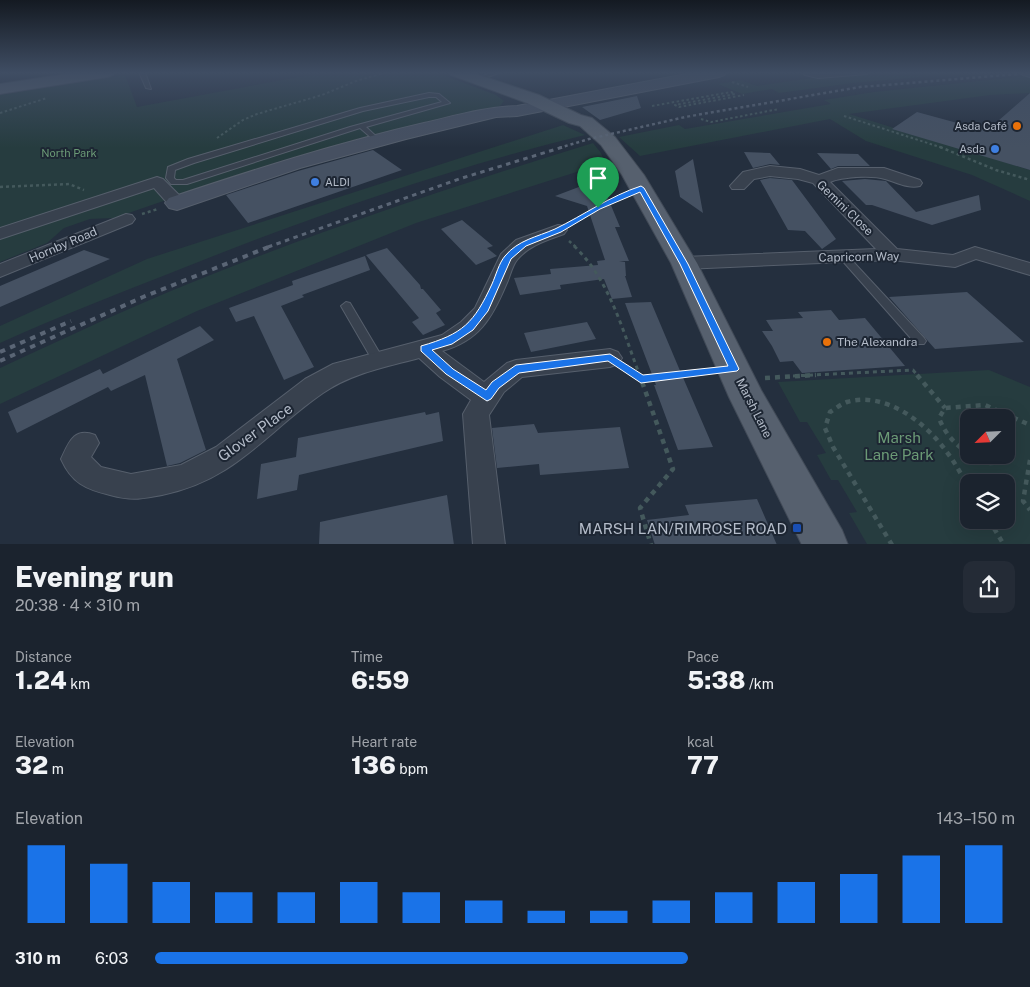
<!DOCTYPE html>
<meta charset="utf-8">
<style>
body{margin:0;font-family:"Public Sans",sans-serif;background:#242b36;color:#f1f3f6;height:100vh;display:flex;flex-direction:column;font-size:19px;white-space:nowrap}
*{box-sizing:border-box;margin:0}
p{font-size:16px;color:#a0a4aa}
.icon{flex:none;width:28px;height:28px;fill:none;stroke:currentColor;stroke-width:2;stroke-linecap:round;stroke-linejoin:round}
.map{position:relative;height:544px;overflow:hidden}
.drawer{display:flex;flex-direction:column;background:#1b232e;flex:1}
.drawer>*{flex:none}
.needle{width:32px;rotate:246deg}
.controls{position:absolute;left:960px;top:409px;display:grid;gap:10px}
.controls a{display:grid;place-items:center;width:55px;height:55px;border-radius:10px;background:#1b232e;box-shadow:0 5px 20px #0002,0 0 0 1px #39404a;font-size:25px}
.pin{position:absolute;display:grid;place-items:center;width:42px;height:42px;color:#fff;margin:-51px -21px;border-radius:50% 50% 50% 0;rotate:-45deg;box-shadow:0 0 5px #0007}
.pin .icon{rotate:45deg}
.round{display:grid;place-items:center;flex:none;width:52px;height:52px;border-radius:10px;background:#242b36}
.overview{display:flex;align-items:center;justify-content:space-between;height:85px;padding:0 15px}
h1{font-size:28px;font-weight:800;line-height:38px}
.stats{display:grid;grid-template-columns:repeat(3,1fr);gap:8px;height:85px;padding:5px 15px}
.stats div{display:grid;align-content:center}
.stats b{font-size:25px;font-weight:800}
.stats small{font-size:14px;font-weight:400}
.stats p{font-size:14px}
.chart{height:140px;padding:10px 15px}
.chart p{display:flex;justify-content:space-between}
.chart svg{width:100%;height:90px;margin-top:5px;stroke:#1a73e8;stroke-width:6}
ul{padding:0 15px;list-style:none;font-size:16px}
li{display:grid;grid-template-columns:80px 60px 1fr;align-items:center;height:38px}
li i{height:12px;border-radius:6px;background:#1a73e8}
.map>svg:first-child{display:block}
.green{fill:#263c3f;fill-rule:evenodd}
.building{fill:#455162}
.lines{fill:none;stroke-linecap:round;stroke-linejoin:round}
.lane-casing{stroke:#565f6c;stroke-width:2}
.street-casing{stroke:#565f6c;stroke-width:2}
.secondary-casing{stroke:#565f6c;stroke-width:2}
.primary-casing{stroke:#414a57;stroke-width:2}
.path-far3{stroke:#44595c;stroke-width:2;stroke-dasharray:2.5 2.5;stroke-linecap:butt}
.path-far2{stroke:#44595c;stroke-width:2.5;stroke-dasharray:3 3;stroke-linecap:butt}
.path-far1{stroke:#44595c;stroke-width:3;stroke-dasharray:4 4;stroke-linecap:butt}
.path{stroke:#44595c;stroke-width:4.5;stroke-dasharray:5 5;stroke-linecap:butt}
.lane{fill:#38414e;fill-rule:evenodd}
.street{fill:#38414e;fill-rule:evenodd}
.secondary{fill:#465061;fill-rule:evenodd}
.primary{fill:#56606e;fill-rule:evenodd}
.rail-far2{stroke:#5a6575;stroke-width:2.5;stroke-dasharray:3 3;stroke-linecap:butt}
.rail-far1{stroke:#5a6575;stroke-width:3;stroke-dasharray:4.5 4.5;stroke-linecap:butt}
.rail{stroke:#5a6575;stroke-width:4;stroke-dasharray:5.5 5.5;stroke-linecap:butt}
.route{fill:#1a73e8;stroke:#fff;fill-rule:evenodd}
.food-dot{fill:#e8710a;stroke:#1d2633;stroke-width:2}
.shop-dot{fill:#3f7fe0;stroke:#1d2633;stroke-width:2}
.transit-dot{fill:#1a4fb4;stroke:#1d2633;stroke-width:2}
.labels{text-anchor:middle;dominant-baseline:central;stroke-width:4;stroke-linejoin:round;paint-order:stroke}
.far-poi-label{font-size:11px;fill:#b4bcc9;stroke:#1d2633;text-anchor:end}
.far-park-label{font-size:11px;fill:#6b9a76;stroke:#1d2633}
.street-label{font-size:12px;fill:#b4bcc9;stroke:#1d2633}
.poi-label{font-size:12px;fill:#b4bcc9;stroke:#1d2633;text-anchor:start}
.near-street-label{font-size:15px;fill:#b4bcc9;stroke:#1d2633}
.near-park-label{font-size:15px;fill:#6b9a76;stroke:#1d2633}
.near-poi-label{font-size:15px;fill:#b4bcc9;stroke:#1d2633;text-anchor:end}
</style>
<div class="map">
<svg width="1030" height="545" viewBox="0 0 1030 545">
<rect width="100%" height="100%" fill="#242f3e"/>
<!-- green -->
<path class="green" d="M326,72h109l61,23 8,6 -4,5 -131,30 -89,25 -166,57 -24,1 -26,9 -17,15 -47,19v-167l125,-20 12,32z
M887,72h90l-124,11 -74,10 -7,-4 -30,5 -24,-10 22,-4 17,6 48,-7z
M1028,76l2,1v16l-40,2 -141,19 181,56v31l-58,-26 -106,-34 -36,-22 -190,37 -21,-19 60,-12 6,4 146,-25 -7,-4 50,-8z
M563,125l22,10c-143,35 -280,84 -417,139 -56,22 -113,44 -168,69v-17l147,-67z
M593,143l8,10 4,10 -189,60 -219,88 -197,93v-36c48,-22 96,-45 145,-66 146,-62 296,-112 448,-159z
M989,370l41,17v157h-163l-18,-31 8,-1 -19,-32h-7l-14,-25 9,-2 -19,-31h-7l-22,-40zM969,418h37v37h-37zM969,482h37v38h-37z"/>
<!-- building -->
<path class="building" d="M1030,93v77l-138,-41 25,-17 55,15 4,-3 14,4z
M637,96l4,12 -41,12 -18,-13z
M373,150l29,20 -154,53 -22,-28 72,-24z
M744,152l26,1 10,12 -10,-1 -17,4z
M817,153l41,1 12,12h-32l-7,3z
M693,159l10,54 -23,-16 -5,-26z
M770,178l22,2 44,59 -14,10 -17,-18 -17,-1 -28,-50z
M600,179l20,48h-5l14,34h-10l6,1 1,14h-1l7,21 -20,2 -8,-20 -44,6 1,4 -41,6 -6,-17 37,-4 -1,-5 48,-4 -1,-4 8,-1 -18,-54 -32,-10z
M865,179l21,2 30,31 63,-17 2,15 -49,15 -60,-20h-6l-24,-24z
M462,220l31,26 -6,2 10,8 -21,9 -35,-36z
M387,248l33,37 1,4h2l18,21 -5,3 9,12 -22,10 -11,-13 7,-4 -53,-63z
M84,250l26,9 -110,48v-21z
M365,256l5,14 -68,25 2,2 -23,9 33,61 -30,13 -30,-64 -18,6 -7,-14 64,-23 -1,-4z
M967,292l57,50 -89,7 -46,-52z
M651,302l27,64 35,81 -35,3 -24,-65h2l-31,-82z
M831,310l8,10 26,-2 40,48 -103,7 -9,-12 -13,1 -8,-16 -10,-15h11l-7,-11 37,-2 -5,-6z
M587,322l9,17 -65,13 -7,-19z
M200,326l14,14 -37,19 29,91 -26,13 -13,3 -22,-91 -34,16 -3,-4 -91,46 -9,-21 92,-43 3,5z
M425,412l1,3 13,-3 4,29 -144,34 -2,15 -40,9 4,-35 35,-7 2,-19z
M534,424l4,9 82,-6 9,41 -89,7 -1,-11 -42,4 -5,-40z
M447,495l7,50h-135l1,-23z
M757,499l20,46h-122l-8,-25 42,-5 -4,-10z"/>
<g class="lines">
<!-- lane casing -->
<g class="lane-casing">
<path id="lane" d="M139,72h6l6,17 -5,-1z
M494,72h8l-23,8 -5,-1z
M807,72l11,2 52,-2 -3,2 -49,4 -13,-3 -1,-1z
M429,93l10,1 11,9 -84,24 13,12v2h-4l-15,-13 -173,56h-16l-5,-6 2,-11 20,-8 172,-51zM429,97h7l6,5 -92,25 -167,53h-7l-2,-2 1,-8 19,-7 169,-52z
M843,253l3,1 78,84 2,3 -2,3h-8l-76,-86 -2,-2z
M346,302l4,1 32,54 2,3 -2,3 -4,1 -4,-1 -33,-57z"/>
</g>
<!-- street casing -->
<g class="street-casing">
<path id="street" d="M770,166l30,3 19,6 19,-7h46l36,12 2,3 -2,3c-12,3 -24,-4 -35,-7 -14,-4 -42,-2 -55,3l67,67 56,6 22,-8 55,16v12l-54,-16 -21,8 -64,-7 -207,9 -7,-2 -3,-4 3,-4 7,-2 192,-8 -63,-66 -15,-4 -28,-3 -16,3 -10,10h-12l-2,-3 13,-14z
M157,177l6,2 20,20 2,4 -2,4h-12l-17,-19 -154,51v-11z
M126,214l6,1 3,4 -3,4 -132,54v-13z
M558,225l6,1 3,4 -3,4c-16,6 -35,11 -47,26 -5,6 -7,17 -11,25 -14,33 -27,56 -64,66l42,31 23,-19 9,-3 94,-11 8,3 4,6 -4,6 -8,3 -88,10 -18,15 -15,23 16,130h-32l-10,-131 8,-14 -31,-23 -21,-19c-33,9 -67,15 -96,35 -58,40 -87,87 -161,102 -23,4 -29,6 -52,0 -25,-6 -38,-12 -49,-36 8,-17 13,-32 34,-24l4,8 -8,14 10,10 30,7 50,-9 35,-18 89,-68 28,-15 109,-29 19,-13 14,-14 26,-54 15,-14z"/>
</g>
<!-- secondary casing -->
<g class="secondary-casing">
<path id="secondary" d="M697,72h30l-3,3 -5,2 -202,39 -21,1 -90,22 -106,29 -123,42 -8,-2 -4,-5 4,-5c84,-28 168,-55 255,-75 31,-7 61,-16 93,-17z
M1020,72h10v5l-7,-2z"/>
</g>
<!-- primary casing -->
<g class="primary-casing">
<path id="primary" d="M79,72h37l-3,3 -5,2 -108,17v-10z
M448,72h22l69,23 42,20 11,3 23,19 29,38 53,88 64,127 81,140 6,15h-46l-73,-148 -58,-134 -49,-88 -21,-30 -21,-19 -11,-3 -42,-20 -76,-28z"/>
</g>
<!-- path-far3 -->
<path class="path-far3" d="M732,82l16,5
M652,106l79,-14 4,2 -60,11 4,2 65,-12
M0,113l47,-15
M844,116l99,32
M701,119l10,3 68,-13
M217,138l26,-18 14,-6 65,-19 34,-14 31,-9"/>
<!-- path-far2 -->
<path class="path-far2" d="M940,147l56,23 34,10
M0,187l69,-3 15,6
M142,214l16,-5
M572,222l52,-26
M569,241l7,6"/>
<!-- path-far1 -->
<path class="path-far1" d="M574,246c36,34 49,86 66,130
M627,369l10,7
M665,376l44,-4
M793,376l120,-6 5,6"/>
<!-- path -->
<path class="path" d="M636,375l5,4 32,90 -33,39 11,37
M640,375l1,4 37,-4
M917,375l28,33
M765,378l51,-3
M969,454c-14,-10 -24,-20 -30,-36l6,-10 40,-3 45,20
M971,455l19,8 12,-1
M1030,460l-7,41 7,9
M989,520l15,25
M892,545l-59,-98 -8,-19 5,-16c5,-3 11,-8 17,-10 38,-11 78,20 99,49 9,11 15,24 23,36"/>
<!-- lane -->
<use href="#lane" class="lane"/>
<!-- street -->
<use href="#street" class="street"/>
<!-- secondary -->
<use href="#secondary" class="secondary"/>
<!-- primary -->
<use href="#primary" class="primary"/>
<!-- rail-far2 -->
<path class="rail-far2" d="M559,148l30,-9 96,-22 175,-30 170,-14"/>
<!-- rail-far1 -->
<path class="rail-far1" d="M268,247l191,-68 104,-32"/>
<!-- rail -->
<path class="rail" d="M0,352l71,-31
M0,361l143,-64 128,-51"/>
</g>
<!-- sky -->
<linearGradient id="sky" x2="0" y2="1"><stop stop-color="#141a22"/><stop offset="0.49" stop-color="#3f4d63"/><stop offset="1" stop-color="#3f4d63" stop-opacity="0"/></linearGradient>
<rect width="1030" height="148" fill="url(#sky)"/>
<!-- route -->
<path class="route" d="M641,186l3,2 44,76 51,105 -2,2 -96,12 -33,-22 -89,12 -20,15 -8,11 -4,2 -41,-27 -25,-23v-5c42,-12 53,-23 71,-62 4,-9 7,-21 13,-28 13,-16 32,-19 50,-27 29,-14 55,-33 86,-43zM640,192l40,72 48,102 -85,9 -33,-21 -94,11 -24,17 -6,8 -33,-21 -21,-19 20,-6 21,-14 15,-19 23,-52 15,-13 35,-14 39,-23z"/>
<!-- markers -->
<g class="food-dot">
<circle cx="1017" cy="126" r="5"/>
<circle cx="827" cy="342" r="5"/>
</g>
<g class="shop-dot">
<circle cx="995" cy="149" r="5"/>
<circle cx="315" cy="182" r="5"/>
</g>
<rect class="transit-dot" x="792" y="523" width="10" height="10" rx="2.5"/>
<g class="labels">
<!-- far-poi labels -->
<g class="far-poi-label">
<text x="1007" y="126">Asda Café</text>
<text x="985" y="149">Asda</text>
<text x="325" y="182" text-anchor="start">ALDI</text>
</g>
<!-- far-park labels -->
<g class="far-park-label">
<text x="69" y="153">North Park</text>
</g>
<!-- street labels -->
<g class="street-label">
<text transform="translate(845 208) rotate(44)">Gemini Close</text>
<text transform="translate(63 245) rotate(-23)">Hornby Road</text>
<text transform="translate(859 257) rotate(-1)">Capricorn Way</text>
<text transform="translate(754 408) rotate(63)">Marsh Lane</text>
</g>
<!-- poi labels -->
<g class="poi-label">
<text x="837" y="342">The Alexandra</text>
</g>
<!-- near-street labels -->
<g class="near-street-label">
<text transform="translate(255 432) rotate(-36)">Glover Place</text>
</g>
<!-- near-park labels -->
<g class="near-park-label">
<text x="899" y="437">Marsh<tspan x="899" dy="17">Lane Park</tspan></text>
</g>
<!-- near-poi labels -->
<g class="near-poi-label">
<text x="787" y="528">MARSH LAN/RIMROSE ROAD</text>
</g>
</g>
</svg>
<div class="controls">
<a><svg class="needle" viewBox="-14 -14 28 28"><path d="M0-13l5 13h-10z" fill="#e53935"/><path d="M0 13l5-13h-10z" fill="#a0a4aa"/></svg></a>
<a><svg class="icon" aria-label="layers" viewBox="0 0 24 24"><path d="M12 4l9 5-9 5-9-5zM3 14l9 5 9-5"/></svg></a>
</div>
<div class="pin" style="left:598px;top:208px;background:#1e9e55"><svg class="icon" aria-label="arrive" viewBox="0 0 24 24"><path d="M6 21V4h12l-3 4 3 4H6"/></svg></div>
</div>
<section class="drawer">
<div class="overview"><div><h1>Evening run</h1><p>20:38 · 4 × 310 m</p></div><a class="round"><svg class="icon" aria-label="share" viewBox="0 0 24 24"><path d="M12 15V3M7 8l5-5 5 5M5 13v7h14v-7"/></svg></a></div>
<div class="stats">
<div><p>Distance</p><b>1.24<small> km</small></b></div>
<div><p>Time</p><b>6:59</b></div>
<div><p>Pace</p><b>5:38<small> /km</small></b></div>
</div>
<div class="stats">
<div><p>Elevation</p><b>32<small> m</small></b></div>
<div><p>Heart rate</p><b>136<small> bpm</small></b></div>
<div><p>kcal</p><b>77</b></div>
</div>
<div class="chart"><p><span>Elevation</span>143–150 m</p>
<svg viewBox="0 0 160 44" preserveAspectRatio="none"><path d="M5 44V6M15 44V15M25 44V24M35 44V29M45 44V29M55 44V24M65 44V29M75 44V33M85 44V38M95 44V38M105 44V33M115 44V29M125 44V24M135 44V20M145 44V11M155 44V6"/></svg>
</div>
<ul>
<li><b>310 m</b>6:03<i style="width:62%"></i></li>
</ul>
</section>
